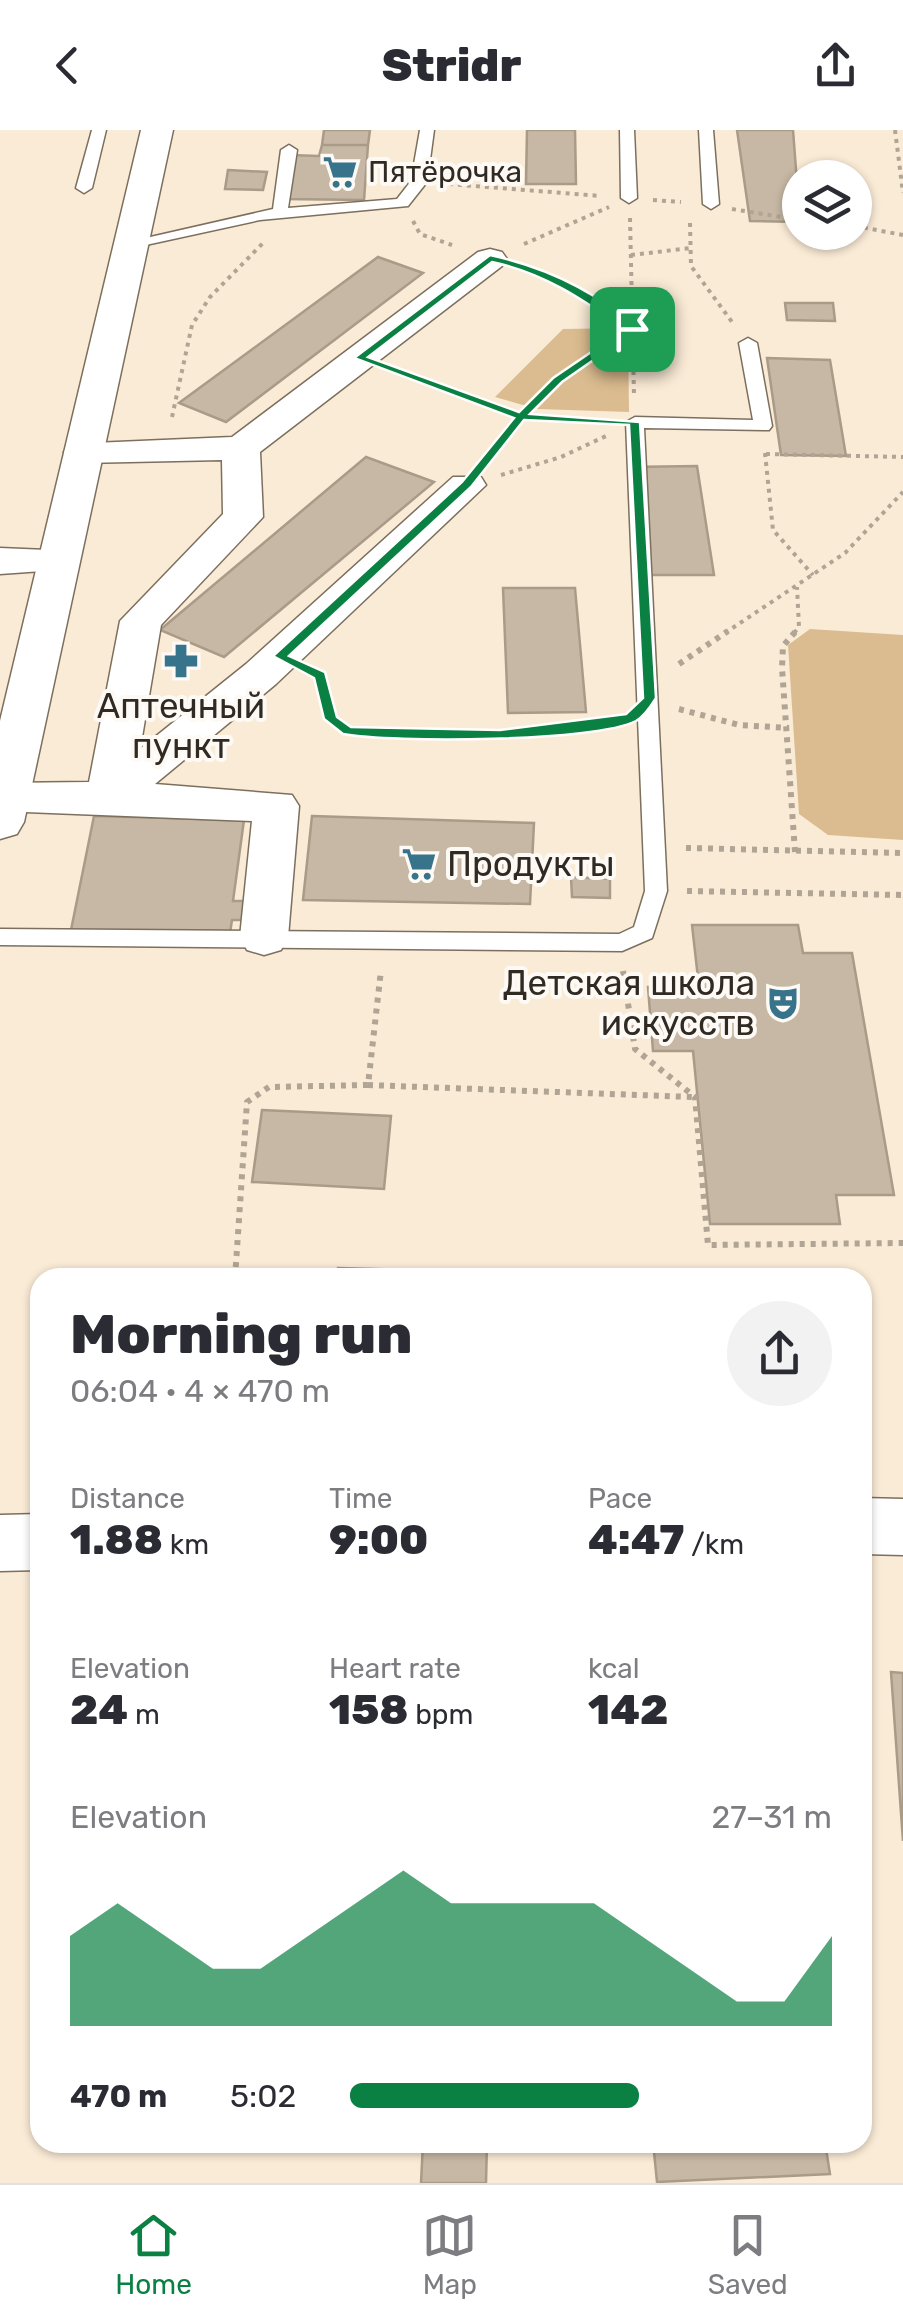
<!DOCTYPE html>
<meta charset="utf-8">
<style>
body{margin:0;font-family:Rubik,sans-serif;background:#f2f2f3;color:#2b2b33;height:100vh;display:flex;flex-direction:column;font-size:38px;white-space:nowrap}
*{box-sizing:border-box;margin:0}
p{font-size:32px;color:#7c7c81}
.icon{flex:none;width:55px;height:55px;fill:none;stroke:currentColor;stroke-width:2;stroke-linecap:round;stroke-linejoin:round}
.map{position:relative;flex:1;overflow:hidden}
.details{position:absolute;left:30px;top:1138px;width:842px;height:885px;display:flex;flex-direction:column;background:#fff;border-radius:30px;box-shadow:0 2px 8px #0004}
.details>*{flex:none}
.controls{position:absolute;left:782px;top:30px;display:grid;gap:20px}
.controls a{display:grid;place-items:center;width:90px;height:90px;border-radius:50%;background:#fff;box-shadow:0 2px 8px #0004;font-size:50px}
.pin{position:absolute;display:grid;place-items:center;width:85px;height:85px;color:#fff;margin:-42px;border-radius:20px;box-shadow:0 5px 15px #0006}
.round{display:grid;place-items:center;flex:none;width:105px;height:105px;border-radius:52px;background:#f2f2f3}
.summary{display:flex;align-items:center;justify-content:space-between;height:170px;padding:0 40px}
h1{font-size:55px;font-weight:800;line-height:75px}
.metrics{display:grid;grid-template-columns:repeat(3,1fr);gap:15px;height:170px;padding:10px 40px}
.metrics div{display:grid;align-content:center}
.metrics b{font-size:42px;font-weight:800}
.metrics small{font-size:28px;font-weight:400}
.metrics p{font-size:28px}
.chart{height:280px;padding:20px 40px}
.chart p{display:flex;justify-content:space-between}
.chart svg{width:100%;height:180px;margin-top:10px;fill:#0b8043;opacity:.7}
ul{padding:0 40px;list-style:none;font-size:32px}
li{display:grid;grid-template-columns:160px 120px 1fr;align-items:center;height:75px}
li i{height:25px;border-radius:12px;background:#0b8043}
header{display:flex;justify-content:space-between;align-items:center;height:130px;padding:0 40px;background:#fff;font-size:45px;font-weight:800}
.tab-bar{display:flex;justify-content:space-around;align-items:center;height:140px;border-top:2px solid #e1e1e2;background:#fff;font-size:28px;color:#7c7c81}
.tab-bar a{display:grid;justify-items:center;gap:5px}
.tab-bar .active{color:#0b8043}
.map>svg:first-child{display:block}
.green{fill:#dbbc90}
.building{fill:#c6b8a4;stroke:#a99b88;stroke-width:2.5}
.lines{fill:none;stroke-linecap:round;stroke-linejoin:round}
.service-casing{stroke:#7c6f5d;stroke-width:3}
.minor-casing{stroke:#7c6f5d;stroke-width:3}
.secondary-casing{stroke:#7c6f5d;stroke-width:3}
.path-far1{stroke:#b0a494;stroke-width:4;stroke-dasharray:4 5;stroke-linecap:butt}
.path{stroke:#b0a494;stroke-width:6;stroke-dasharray:5 6;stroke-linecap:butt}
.service{fill:#fff;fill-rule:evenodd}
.minor{fill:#fff;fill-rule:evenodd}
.secondary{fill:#fff;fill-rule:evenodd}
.route{fill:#0b8043;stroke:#fff;stroke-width:2.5;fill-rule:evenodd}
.labels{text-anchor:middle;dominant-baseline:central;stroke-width:8;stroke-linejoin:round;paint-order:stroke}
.far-poi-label{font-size:30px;fill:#302a23;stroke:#fdfaf6;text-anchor:start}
.poi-label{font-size:35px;fill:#302a23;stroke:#fdfaf6}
</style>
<header><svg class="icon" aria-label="back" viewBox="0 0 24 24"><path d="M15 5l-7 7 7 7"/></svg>Stridr<svg class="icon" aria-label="share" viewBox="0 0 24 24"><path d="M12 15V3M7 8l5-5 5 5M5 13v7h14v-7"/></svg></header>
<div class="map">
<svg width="903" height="2053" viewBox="0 0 903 2053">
<rect width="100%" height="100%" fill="#faebd6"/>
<!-- green -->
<path class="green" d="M628,198l1,84 -92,-3 -42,-12 68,-68z
M810,499l93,6v205l-75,-5 -29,-21 -11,-169z"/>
<!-- building -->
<path class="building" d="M324,0h46l-2,15h-46z
M527,0h48l1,54h-50z
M737,0h56l7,92 -50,-1z
M322,15h46l-4,55 -81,-1 8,-44 28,1z
M228,40l39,2 -4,18 -38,-1z
M378,127l45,16 -197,149 -47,-19z
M785,173h48l2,18 -48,-1z
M767,228l63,2 16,96 -65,-1z
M366,327l68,25 -210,175 -64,-27z
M697,336l17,109h-72l-13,-108z
M503,458h72l11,124 -78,1z
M94,686l150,4 -11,81h27l-3,19h-25l-2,13 -160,2z
M312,686l222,7 -4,81 -227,-4z
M571,747l39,2v19l-38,-1z
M692,795h106l5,28h49l42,242h-58l4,29h-130l-17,-173h-40l-5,-64h51z
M262,980l129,6 -7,73 -132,-7z
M338,1138l146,4v6h-147z
M891,1542l12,1v168z
M423,2012h64l-1,41h-65z
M653,2012h172l5,32 -173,8z"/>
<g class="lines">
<!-- service casing -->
<g class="service-casing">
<path id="service" d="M92,0h14l-14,58 -8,5 -8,-5z
M420,0h14l-7,52 -19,24 -148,14 -128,28 -8,-5 149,-34 8,-59 8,-5 8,5 -9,58 109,-9 14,-18z
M620,0h14l3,68 -8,5 -8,-5z
M699,0h14l6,74 -8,5 -8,-5z
M748,208l9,5 15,83 -3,4 -125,-2 23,463 -15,47 -30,13 -622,-6v-16l619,5 15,-7 11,-36 -19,-469 9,-5 118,3 -14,-77z"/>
</g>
<!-- minor casing -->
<g class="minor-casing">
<path id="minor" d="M490,119l12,3 5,7 -5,7 -242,186 3,65 -102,108 -21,124 106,-85 207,-187h28l5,8 -210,199 -121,100 137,11 7,11 -11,131 -7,13 -17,5 -17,-5 -7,-13 12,-116 -252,-10v-28l89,-1 31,-161 103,-107 -1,-54 -139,3 -13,-3 -6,-8 6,-8 162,-7 246,-185z
M0,418l71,3 6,9 -6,9 -71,5z
M862,1368l41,1v56l-41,-1z
M40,1384v56l-40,1v-56z"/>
</g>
<!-- secondary casing -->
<g class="secondary-casing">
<path id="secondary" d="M141,0h32l-149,692 -7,12 -17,5v-118z"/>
</g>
<!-- path-far1 -->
<path class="path-far1" d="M895,0l8,63
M449,54l152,12
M653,70l28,2
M732,79l68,11
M630,88l4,178
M413,91l7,13 32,11
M690,93l1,43 41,56
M855,96l48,9
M524,114l85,-37
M631,125l60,-7
M399,242l122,45 87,4
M172,287l20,-92 18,-28 53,-54
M765,323l8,77 40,45
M766,324l137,3
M486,330l71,-80 75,-51 -63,-43 -43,-20
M501,345l60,-18 45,-21
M725,503l120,-80 58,-61
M794,503l5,-6 -2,-40"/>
<!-- path -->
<path class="path" d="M679,534l49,-33
M318,545l12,44 18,12 152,3 116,-13
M679,579l60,16 50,3
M686,718l217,5
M795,722l-13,-184 1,-22 13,-15
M687,761l216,4
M623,841l12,78 60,48 13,148 195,-2
M368,955l324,12
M235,1148l12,-176 22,-15 99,-2 13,-115"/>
<!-- service -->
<use href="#service" class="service"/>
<!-- minor -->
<use href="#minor" class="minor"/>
<!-- secondary -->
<use href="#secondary" class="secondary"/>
</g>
<!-- route -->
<path class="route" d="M490,125c55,12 106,36 148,74l-76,53 -32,32 110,8 16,276c-5,8 -11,18 -20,23 -40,21 -245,22 -293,13l-19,-15 -10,-41 -41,-22 189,-174 52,-64 -160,-60zM492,132c52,11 90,37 133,67l-72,49 -34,34 -151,-55zM524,290l105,5 14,273 -17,16 -126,16 -149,-3 -14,-10 -12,-45 -36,-16 182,-169z"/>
<!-- icons -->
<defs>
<g id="supermarket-bare" transform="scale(2.7)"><path d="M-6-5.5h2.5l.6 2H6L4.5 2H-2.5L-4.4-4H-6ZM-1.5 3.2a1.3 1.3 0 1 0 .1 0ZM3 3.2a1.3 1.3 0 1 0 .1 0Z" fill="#37738a" stroke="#fdfaf6" stroke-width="2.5" paint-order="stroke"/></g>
<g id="pharmacy-bare" transform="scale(2.7)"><path d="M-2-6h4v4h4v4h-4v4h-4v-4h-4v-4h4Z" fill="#37738a" stroke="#fdfaf6" stroke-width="2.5" paint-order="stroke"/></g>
<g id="theatre-bare" transform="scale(2.7)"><path d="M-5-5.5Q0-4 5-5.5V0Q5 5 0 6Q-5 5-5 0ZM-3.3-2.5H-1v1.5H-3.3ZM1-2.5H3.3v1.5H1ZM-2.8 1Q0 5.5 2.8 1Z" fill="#37738a" stroke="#fdfaf6" stroke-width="2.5" paint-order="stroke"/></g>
</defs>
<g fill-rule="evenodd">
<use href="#supermarket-bare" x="340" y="42"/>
<use href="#pharmacy-bare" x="181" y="531"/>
<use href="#supermarket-bare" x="419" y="734"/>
<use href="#theatre-bare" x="783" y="873"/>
</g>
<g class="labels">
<!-- far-poi labels -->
<g class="far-poi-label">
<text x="368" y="42">Пятёрочка</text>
</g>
<!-- poi labels -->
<g class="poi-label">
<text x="181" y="576">Аптечный<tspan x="181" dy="40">пункт</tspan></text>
<text x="447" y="734" text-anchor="start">Продукты</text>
<text x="755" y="853" text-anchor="end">Детская школа<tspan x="755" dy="40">искусств</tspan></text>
</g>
</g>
</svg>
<div class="controls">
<a><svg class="icon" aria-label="layers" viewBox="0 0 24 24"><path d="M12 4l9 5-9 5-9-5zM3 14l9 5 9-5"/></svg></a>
</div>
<div class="pin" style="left:632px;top:199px;background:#1e9e55"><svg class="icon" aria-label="arrive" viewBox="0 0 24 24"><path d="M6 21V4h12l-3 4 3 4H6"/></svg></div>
<section class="details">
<div class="summary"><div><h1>Morning run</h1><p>06:04 · 4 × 470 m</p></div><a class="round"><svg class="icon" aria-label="share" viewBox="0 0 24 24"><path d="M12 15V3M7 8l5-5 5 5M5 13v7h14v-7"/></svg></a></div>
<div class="metrics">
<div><p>Distance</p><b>1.88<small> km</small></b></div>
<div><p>Time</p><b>9:00</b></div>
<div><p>Pace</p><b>4:47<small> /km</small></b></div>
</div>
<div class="metrics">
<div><p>Elevation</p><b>24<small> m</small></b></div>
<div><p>Heart rate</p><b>158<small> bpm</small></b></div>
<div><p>kcal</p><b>142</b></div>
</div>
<div class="chart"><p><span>Elevation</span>27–31 m</p>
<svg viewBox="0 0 160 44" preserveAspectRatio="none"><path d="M0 44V22L10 14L20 22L30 30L40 30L50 22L60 14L70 6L80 14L90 14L100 14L110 14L120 22L130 30L140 38L150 38L160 22V44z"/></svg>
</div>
<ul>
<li><b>470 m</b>5:02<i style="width:60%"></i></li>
</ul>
</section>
</div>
<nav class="tab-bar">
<a class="active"><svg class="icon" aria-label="home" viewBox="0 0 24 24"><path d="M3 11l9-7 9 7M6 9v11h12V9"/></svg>Home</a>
<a><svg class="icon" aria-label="map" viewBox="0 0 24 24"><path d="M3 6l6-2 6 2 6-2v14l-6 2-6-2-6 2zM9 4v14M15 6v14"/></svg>Map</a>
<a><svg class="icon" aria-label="saved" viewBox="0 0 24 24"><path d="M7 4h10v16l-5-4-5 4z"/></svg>Saved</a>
</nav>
